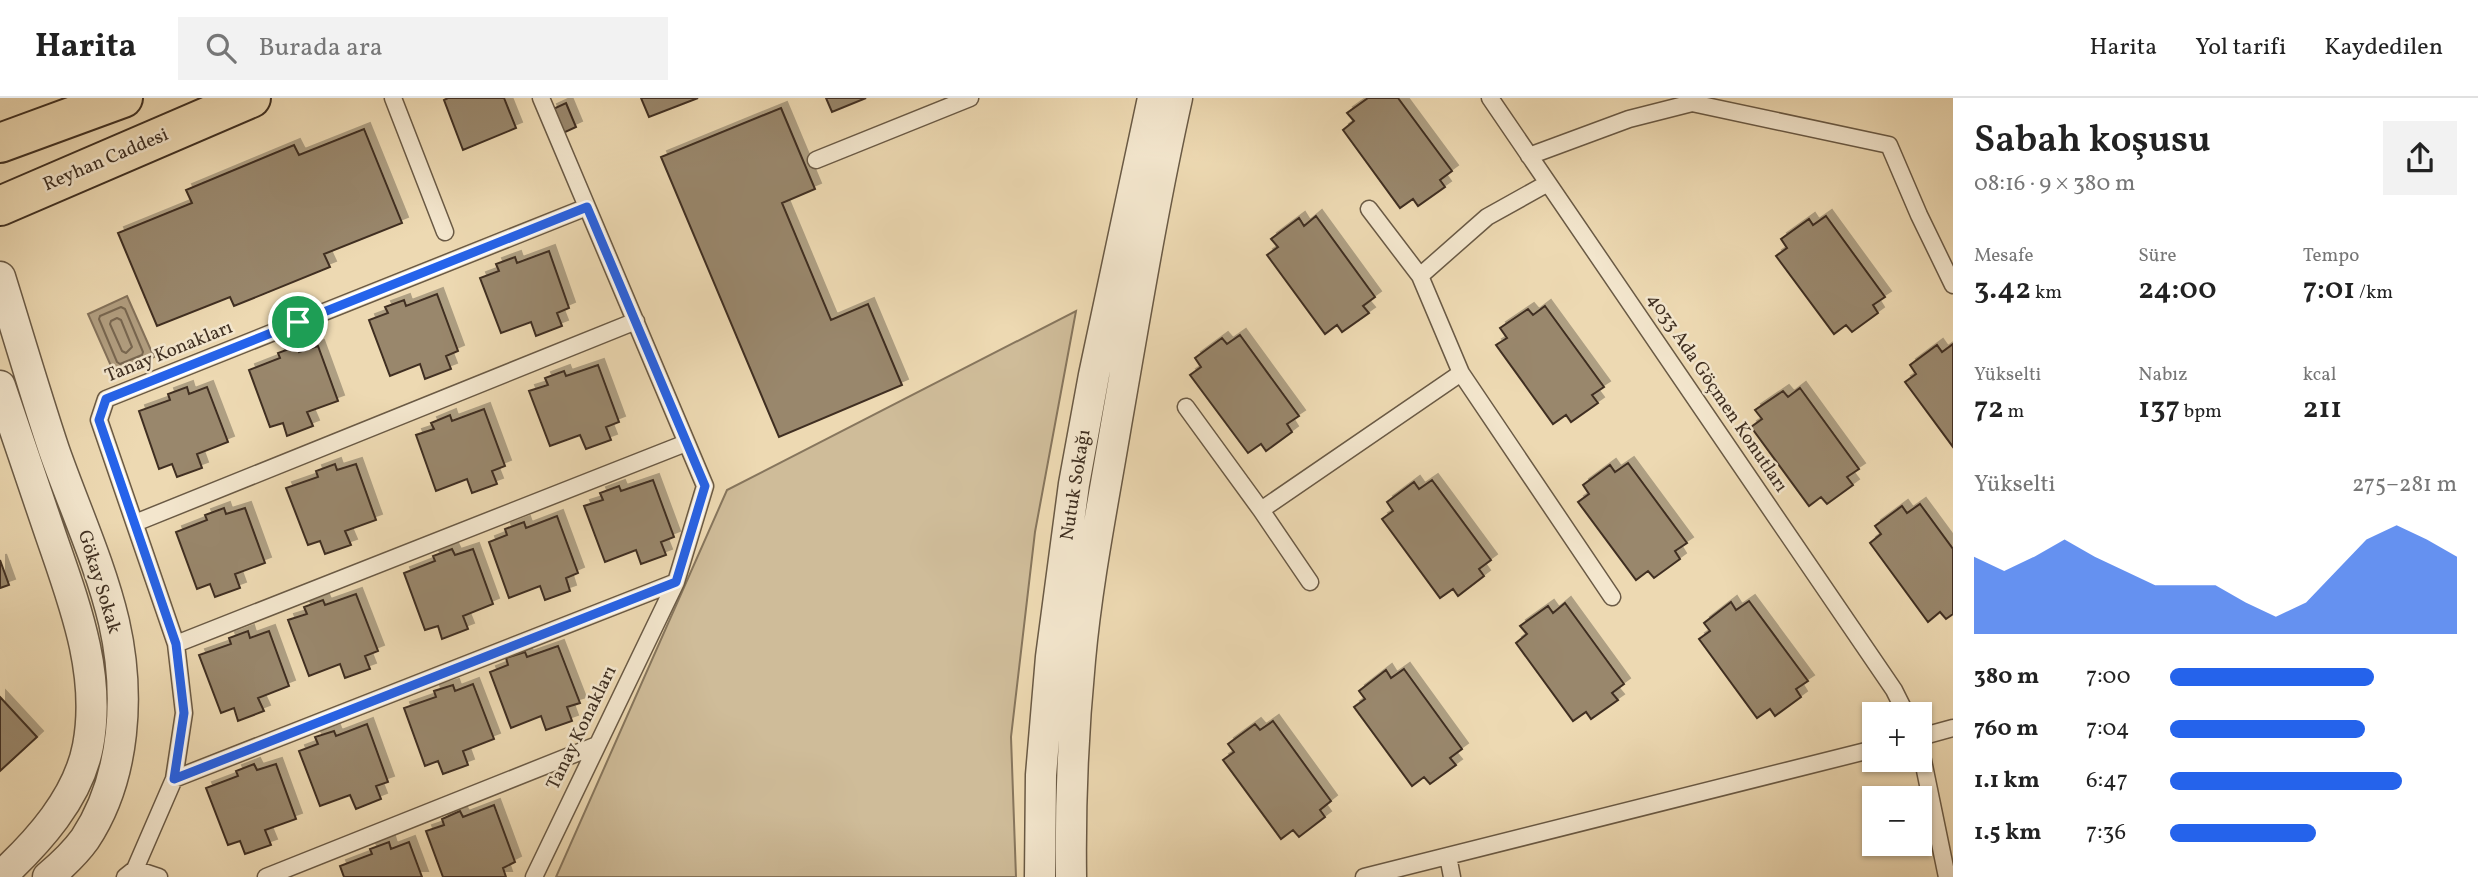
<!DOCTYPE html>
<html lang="tr">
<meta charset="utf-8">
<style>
body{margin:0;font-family:Vollkorn,serif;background:#f2f2f2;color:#222;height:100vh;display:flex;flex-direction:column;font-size:26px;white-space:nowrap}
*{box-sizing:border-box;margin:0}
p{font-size:23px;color:#767676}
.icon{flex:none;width:38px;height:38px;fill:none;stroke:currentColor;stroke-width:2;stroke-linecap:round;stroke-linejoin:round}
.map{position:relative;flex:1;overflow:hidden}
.drawer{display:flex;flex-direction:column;background:#fff;width:525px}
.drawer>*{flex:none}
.buttons{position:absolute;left:1862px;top:604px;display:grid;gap:14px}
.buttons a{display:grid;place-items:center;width:70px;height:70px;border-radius:0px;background:#fff;box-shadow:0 2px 5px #0004;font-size:35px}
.pin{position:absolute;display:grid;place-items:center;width:60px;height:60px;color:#fff;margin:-30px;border:4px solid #fff;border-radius:50%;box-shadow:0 2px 7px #0007}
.round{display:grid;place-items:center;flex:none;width:74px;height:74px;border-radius:0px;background:#f2f2f2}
.overview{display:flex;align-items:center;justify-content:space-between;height:119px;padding:0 21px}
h1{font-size:38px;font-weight:600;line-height:52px}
.stats{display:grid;grid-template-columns:repeat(3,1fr);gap:10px;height:119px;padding:7px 21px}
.stats div{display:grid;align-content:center}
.stats b{font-size:30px;font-weight:600}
.stats small{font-size:19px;font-weight:400}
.stats p{font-size:19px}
.chart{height:196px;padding:14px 21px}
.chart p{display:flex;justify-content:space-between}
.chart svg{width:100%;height:126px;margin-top:7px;fill:#2563eb;opacity:.7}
ul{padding:0 21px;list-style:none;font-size:23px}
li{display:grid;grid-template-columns:112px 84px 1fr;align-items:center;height:52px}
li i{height:18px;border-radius:9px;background:#2563eb}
header{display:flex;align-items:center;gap:42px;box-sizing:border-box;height:98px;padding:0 35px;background:#fff;border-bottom:2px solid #e0e0e0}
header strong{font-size:33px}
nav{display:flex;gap:38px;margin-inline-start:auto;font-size:24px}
.search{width:490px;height:63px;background:#f2f2f2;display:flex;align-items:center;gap:18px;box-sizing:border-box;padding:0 24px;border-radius:0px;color:#767676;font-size:26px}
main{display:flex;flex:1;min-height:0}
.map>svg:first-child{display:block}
.green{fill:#cfbc99;stroke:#87765d;stroke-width:2}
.water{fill:#b29f81;stroke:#84725b;stroke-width:2}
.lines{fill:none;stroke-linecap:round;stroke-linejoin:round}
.shore{stroke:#786751;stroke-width:2}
.building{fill:#99876c;stroke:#3f2f21;stroke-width:2;filter:url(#shadow)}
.service-casing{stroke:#6a5a45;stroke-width:19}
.minor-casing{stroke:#6a5a45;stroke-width:33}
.primary-casing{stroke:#3f2f21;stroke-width:42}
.service{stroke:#f3e6cd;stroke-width:16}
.minor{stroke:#f3e6cd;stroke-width:30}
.primary{stroke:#edd9b2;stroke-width:38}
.route-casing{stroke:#fff;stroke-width:14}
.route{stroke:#2563eb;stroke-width:9}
.labels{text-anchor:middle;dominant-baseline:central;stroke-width:5;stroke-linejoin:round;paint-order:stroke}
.street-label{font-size:19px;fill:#3f2f21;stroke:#f3e6cd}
</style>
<header>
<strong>Harita</strong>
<div class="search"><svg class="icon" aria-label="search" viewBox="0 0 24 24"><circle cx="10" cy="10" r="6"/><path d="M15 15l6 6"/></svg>Burada ara</div>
<nav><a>Harita</a><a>Yol tarifi</a><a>Kaydedilen</a></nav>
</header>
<main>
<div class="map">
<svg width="1953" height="779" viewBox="0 0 1953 779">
<defs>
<filter id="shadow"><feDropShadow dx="6" dy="-6" stdDeviation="0" flood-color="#0004"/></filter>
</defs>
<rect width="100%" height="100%" fill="#edd9b2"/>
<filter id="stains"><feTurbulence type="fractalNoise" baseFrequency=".00286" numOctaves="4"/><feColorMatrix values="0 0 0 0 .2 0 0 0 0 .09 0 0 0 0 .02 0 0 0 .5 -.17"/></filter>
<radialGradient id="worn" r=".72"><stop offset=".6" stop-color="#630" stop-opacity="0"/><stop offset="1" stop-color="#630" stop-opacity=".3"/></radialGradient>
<!-- green -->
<path class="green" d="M1076,213l-41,221 -24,205 5,140h-460l171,-387z"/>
<!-- water -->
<path class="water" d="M127,198l27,61 -39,18 -27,-61z"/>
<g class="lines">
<!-- shore -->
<path class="shore" d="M121,209l4,2 18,43 -1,3 -22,9 -3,-2 -18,-43 1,-3z
M117,220l4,2 11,27 -6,6 -4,-2 -12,-27 1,-3z"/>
</g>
<!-- building -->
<path class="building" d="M448,0h56l12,30 -53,22 -19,-50z
M641,0h57l-49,19z
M826,0h40l-34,14z
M1368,0h30l54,73 -12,9 5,7 -27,19 -5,-7 -13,9 -57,-78 11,-9 -7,-8z
M566,5l10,24 -15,7 -10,-24z
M781,10l34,81 -33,14 49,117 37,-16 34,81 -123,52 -118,-280z
M364,31l38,94 -78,31 6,13 -96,39 -4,-9 -73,29 -39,-93 74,-30 -6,-13 108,-45 5,10z
M1316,118l59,81 -12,9 6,7 -27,19 -5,-7 -12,9 -58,-79 11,-8 -7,-8 28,-21 5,8z
M1826,118l59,81 -12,8 5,8 -26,19 -6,-7 -12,9 -58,-78 11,-8 -6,-9 28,-20 4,6z
M549,153l20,57 -12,5 5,13 -26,10 -5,-14 -30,11 -21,-55 19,-7 -3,-7 19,-7 2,6z
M437,196l21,57 -12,5 5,13 -26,10 -5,-15 -30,12 -21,-56 19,-7 -3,-6 19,-7 2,6z
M1545,208l59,81 -12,8 6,8 -27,19 -5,-7 -13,9 -57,-79 11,-7 -7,-10 28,-19 5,6z
M1240,237l59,81 -12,8 5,8 -26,19 -5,-7 -13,9 -58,-78 11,-8 -6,-9 27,-20 5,6z
M1953,246v103l-48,-65 11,-8 -6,-9 27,-20 5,7z
M297,248l2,6 19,-6 20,55 -31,11 6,14 -26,10 -4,-13 -13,4 -21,-57 31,-12 -2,-5z
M598,267l21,57 -13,5 5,13 -25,9 -6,-14 -30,11 -21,-55 19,-6 -3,-7 19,-7 2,5z
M187,289l2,7 18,-7 21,55 -31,12 5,14 -25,9 -5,-13 -13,5 -20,-58 31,-11 -2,-6z
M1800,290l59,81 -12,8 6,8 -26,19 -6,-7 -12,9 -58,-79 11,-8 -7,-9 28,-19 5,6z
M484,311l21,57 -13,5 5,13 -25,9 -5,-14 -31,12 -20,-56 18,-6 -3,-6 19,-8 2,6z
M1628,365l59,80 -12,8 5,8 -26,19 -6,-7 -12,9 -58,-78 11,-8 -6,-9 27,-20 5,7z
M335,366l2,6 19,-6 20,56 -31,11 6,14 -26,9 -5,-13 -12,4 -22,-57 32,-11 -2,-6z
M653,382l21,57 -13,5 5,13 -25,9 -5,-14 -31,12 -21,-56 19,-6 -3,-7 19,-7 2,5z
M1432,382l59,80 -12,9 5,7 -26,20 -5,-7 -13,9 -58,-79 11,-8 -6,-9 27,-20 5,7z
M1920,406l33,45v65l-7,5 -6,-7 -12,10 -58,-79 11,-9 -6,-8 27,-20 5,7z
M224,410l2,6 19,-6 20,55 -30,11 5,14 -25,9 -5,-13 -13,5 -21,-57 31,-12 -2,-5z
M557,418l21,57 -12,5 4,13 -25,9 -5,-14 -31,12 -20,-56 18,-7 -2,-6 19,-7 2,6z
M452,451l3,6 18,-6 20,55 -30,12 5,13 -26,10 -4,-13 -13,4 -21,-57 31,-12 -2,-5z
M0,462l9,25 -9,3z
M356,496l22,57 -13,5 5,13 -25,9 -5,-14 -31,12 -21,-56 19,-6 -3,-7 19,-7 2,5z
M1749,503l59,80 -12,8 5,8 -26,19 -5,-7 -13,9 -58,-79 11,-8 -6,-8 27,-21 5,8z
M1565,505l59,81 -12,9 6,7 -27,19 -5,-7 -13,9 -57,-78 11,-9 -7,-8 28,-20 5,7z
M248,533l2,7 19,-7 20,55 -31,12 6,13 -26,10 -4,-13 -13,5 -22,-58 32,-11 -2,-6z
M558,548l22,57 -13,4 5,14 -26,9 -5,-14 -30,12 -21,-56 18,-7 -2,-7 19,-6 2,5z
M1404,571l58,80 -12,9 6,7 -26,19 -6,-7 -12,9 -58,-79 11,-8 -6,-8 27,-21 5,8z
M473,586l21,55 -31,12 5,14 -25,9 -5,-13 -13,5 -21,-58 32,-11 -2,-6 19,-6 2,6z
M0,599l37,40 -37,34z
M1273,623l58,80 -11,9 5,7 -26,20 -6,-7 -12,9 -58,-79 11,-8 -6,-8 27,-20 5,6z
M367,626l21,58 -12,4 5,13 -25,10 -6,-14 -30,11 -21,-55 19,-7 -3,-7 19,-6 2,5z
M254,666l3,6 19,-6 20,55 -31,11 6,15 -26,9 -5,-13 -12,4 -22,-57 32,-12 -2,-5z
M494,707l21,57 -12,6 3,9h-63l-17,-46 18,-6 -2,-6 18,-8 3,6z
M389,744l2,7 18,-7 13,35h-78l-4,-11 32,-12 -2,-5z"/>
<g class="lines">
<!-- service casing -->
<g class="service-casing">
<path id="service" d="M393,0l52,134
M1490,0l404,592 12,24
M1529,58l100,-37 63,-16 197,42 30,70 34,70
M816,62l154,-62
M1369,111l51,67 41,97 151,224
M1420,178l67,-59 61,-34
M1186,309l75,103 49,72
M1261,412l200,-137
M135,425l501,-202
M176,546l510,-201
M1920,639l33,-9
M1920,648l27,131
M174,681l502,-197
M1448,758l4,21
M135,771l24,8
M125,779l10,-8 39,-90 10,-66 -8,-69 -77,-224 7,-21 481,-192
M266,779l331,-132
M534,779l142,-295 29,-96 -164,-388
M1364,779l510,-128"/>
</g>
<!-- minor casing -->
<g class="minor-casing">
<path id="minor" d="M0,179c18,58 35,116 54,173 20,57 46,113 60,172 16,71 12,155 -29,217 -10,14 -24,27 -37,38
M0,288c17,49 33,98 50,147 23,67 52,140 38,213 -10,52 -50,96 -88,131
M1040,779l1,-102 10,-118 23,-173 20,-109 59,-277
M1071,779c-1,-72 2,-145 9,-217 7,-78 23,-157 36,-235 19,-109 37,-219 61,-327"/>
</g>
<!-- primary casing -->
<g class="primary-casing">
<path id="primary" d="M0,45l123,-45
M0,108l251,-108"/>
</g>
<!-- service -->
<use href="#service" class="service"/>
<!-- minor -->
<use href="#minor" class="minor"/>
<!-- primary -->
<use href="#primary" class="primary"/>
</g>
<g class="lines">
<!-- route casing -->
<g class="route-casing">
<path id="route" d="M587,109l118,279 -29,96 -502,197 10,-66 -8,-69 -77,-224 7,-21z"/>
</g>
<!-- route -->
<use href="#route" class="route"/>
</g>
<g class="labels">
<!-- street labels -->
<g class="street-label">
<text transform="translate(106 62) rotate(-23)">Reyhan Caddesi</text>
<text transform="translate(169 254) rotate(-22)">Tanay Konakları</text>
<text transform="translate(1717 295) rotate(56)">4033 Ada Göçmen Konutları</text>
<text transform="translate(1076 387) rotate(-81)">Nutuk Sokağı</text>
<text transform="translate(99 484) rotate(73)">Gökay Sokak</text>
<text transform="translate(582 630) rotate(-64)">Tanay Konakları</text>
</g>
</g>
<rect width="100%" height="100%" filter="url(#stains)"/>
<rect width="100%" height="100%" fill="url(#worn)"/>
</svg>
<div class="buttons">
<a>+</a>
<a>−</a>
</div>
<div class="pin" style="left:298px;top:224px;background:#1e9e55"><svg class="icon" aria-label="arrive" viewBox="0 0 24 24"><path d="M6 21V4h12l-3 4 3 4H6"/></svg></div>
</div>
<section class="drawer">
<div class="overview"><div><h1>Sabah koşusu</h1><p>08:16 · 9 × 380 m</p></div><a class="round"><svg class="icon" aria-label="share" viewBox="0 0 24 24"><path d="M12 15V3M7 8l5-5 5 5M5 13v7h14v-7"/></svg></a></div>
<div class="stats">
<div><p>Mesafe</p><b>3.42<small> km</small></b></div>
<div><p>Süre</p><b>24:00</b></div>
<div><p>Tempo</p><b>7:01<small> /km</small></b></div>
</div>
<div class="stats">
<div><p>Yükselti</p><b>72<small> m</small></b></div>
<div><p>Nabız</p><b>137<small> bpm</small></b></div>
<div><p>kcal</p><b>211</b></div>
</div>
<div class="chart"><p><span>Yükselti</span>275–281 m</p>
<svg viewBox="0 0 160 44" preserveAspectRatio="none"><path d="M0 44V17L10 22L20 17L30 11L40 17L50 22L60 27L70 27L80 27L90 33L100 38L110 33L120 22L130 11L140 6L150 11L160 17V44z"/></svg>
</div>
<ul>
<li><b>380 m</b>7:00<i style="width:71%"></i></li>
<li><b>760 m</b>7:04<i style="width:68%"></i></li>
<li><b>1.1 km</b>6:47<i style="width:81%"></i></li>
<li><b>1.5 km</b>7:36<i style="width:51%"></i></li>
</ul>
</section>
</main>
